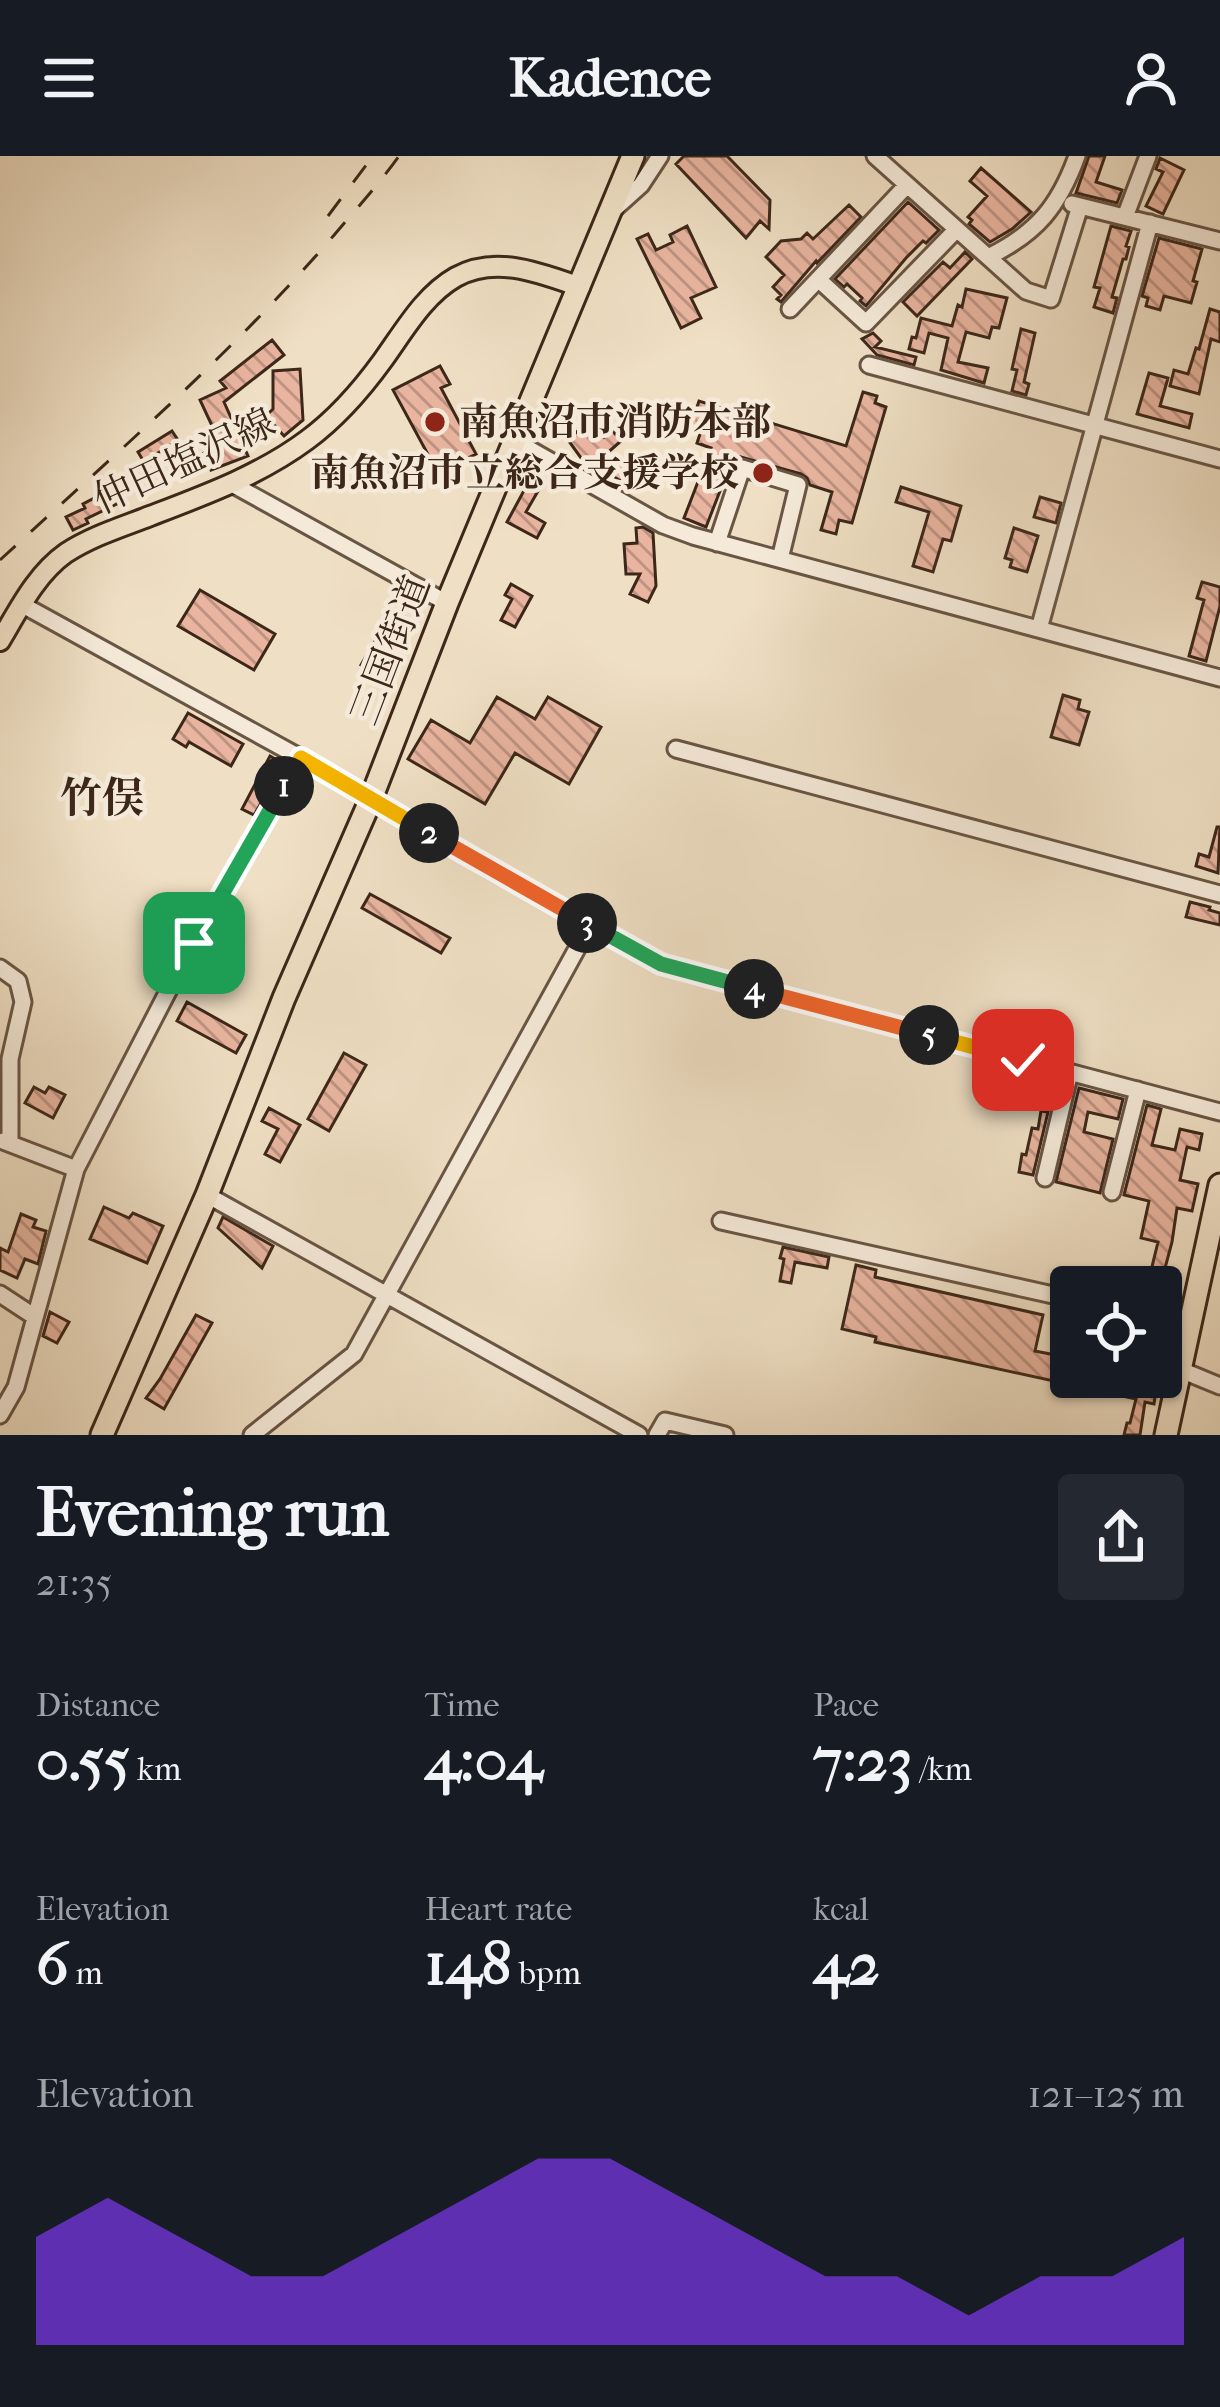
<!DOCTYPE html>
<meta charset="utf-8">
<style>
body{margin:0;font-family:"IM FELL French Canon","Noto Serif JP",serif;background:#242831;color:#f1f3f6;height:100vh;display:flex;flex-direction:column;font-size:45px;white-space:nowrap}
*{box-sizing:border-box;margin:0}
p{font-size:39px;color:#9ea1a6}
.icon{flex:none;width:66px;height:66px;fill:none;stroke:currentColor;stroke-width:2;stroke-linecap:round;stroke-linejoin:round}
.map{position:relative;height:1279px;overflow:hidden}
.sheet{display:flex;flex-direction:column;background:#171b24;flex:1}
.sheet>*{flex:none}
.controls{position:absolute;left:1050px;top:1110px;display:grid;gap:24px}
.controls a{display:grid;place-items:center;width:132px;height:132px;border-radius:12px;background:#171b24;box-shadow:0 3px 9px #0004;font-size:60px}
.pin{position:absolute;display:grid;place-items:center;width:102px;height:102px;color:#fff;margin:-51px;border-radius:24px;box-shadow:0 6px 18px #0006}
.km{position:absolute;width:60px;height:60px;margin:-30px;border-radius:50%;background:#222;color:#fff;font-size:33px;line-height:60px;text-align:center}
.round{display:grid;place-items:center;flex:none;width:126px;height:126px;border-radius:12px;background:#242831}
.head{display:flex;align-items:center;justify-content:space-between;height:204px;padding:0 36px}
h1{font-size:66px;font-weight:800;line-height:90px}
.figures{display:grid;grid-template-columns:repeat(3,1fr);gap:18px;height:204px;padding:12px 36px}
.figures div{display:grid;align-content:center}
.figures b{font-size:60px;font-weight:800}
.figures small{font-size:33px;font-weight:400}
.figures p{font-size:33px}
.chart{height:336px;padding:24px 36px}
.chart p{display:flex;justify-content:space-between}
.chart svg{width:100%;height:216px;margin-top:12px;fill:#7c3aed;opacity:.7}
header{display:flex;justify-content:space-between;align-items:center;height:156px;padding:0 36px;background:#171b24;font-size:54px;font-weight:800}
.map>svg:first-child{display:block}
.building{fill:url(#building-back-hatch);stroke:#3c2719;stroke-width:3}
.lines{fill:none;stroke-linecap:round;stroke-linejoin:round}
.minor-casing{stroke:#695544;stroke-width:21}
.major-casing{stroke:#3c2719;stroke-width:24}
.highway-casing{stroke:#3c2719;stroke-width:27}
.minor{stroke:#f5ead9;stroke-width:15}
.major{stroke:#efdfc4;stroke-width:18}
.highway{stroke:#efdfc4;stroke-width:21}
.rail{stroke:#3c2719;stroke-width:3;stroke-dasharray:21 21;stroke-linecap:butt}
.split-1-casing{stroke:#fff;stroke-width:24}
.split-2-casing{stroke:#fff;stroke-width:24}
.split-3-casing{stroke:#fff;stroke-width:24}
.split-4-casing{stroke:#fff;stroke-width:24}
.split-5-casing{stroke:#fff;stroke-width:24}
.split-6-casing{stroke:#fff;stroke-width:24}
.split-1{stroke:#22a559;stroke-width:15}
.split-2{stroke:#f5b400;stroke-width:15}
.split-3{stroke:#f0652b;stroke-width:15}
.split-4{stroke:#22a559;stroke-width:15}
.split-5{stroke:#f0652b;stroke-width:15}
.split-6{stroke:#f5b400;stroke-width:15}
.poi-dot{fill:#8f2418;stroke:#f5ead9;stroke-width:4.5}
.labels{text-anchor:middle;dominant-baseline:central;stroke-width:9;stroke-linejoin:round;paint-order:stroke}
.poi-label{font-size:39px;font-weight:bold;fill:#3c2719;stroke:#f5ead9;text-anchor:start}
.street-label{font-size:39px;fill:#3c2719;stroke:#f5ead9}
.neighbourhood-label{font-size:42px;font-weight:bold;fill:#3c2719;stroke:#f5ead9}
</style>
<header><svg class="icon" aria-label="menu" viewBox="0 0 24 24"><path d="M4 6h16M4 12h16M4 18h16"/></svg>Kadence<svg class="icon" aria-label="person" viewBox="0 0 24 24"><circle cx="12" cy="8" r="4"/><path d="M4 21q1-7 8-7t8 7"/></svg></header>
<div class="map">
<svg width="1220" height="1279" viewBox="0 0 1220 1279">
<defs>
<pattern id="building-back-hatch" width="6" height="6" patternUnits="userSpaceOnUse" patternTransform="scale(3)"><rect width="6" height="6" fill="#e9b5a0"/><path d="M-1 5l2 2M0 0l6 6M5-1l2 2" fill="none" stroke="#be9382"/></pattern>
</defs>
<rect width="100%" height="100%" fill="#efdfc4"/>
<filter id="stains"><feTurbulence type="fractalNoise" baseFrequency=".00167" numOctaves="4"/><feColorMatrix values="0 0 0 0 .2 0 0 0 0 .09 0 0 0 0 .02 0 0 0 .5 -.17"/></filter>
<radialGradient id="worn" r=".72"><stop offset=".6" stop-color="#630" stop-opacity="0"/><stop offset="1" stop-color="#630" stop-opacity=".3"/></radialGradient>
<!-- building -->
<path class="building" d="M684,0h43l43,44 -1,29 -9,-8 -14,17 -70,-74z
M1089,0h16l-9,26 26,8 -5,13 -41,-10z
M1160,2l24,12 -21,44 -17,-8 17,-34 -7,-3z
M981,12l50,44 -19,17 -22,13 -21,-18 3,-4 -4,-3 19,-21 -17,-15z
M908,46l31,28 -13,13 -3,-2 -17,17 -40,48 -6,-5 2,-3 -15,-14 -3,3 -9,-8z
M849,49l12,12 -44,46 -1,-2 -35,41 -4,-3 4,-4 -8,-8 11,-12 -18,-18 15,-16 20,-2 6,-6 6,6z
M687,70l29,61 -25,11 10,20 -20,10 -44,-89 11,-5 8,16 17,-8 -3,-7z
M1111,70l20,5 -5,15 3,1 -3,12h-3l-11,38 5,1 -4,15 -19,-6 6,-19 -6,-1z
M1159,82l43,11 -9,32 4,1 -6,21 -27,-7 -4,14 -14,-4 2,-8 -6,-2z
M965,96l7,7 -55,57 -14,-14 40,-40 7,6z
M966,133l41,9 -8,30 -7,-1 -3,11 -23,-6 -8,30 30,6 -4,15 -43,-13 7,-32 -19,-5 -5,20 -15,-4 3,-12 4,1 5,-20 31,8 6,-21 4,2z
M1210,153l10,3v30l-9,-3 -12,55 -29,-8 4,-16 14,4 8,-26 3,1z
M1021,173l14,4 -11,49 5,2 -3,11 -14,-4 5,-21 -5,-1z
M873,177l8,8 -6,6 41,10 -2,8 -37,-10 -15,-16z
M272,184l12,15 -60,47 24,54 -37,14 -7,-17 17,-8 -21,-45 26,-12 -6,-7z
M440,210l10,18 -9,4 35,66 -38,19 -45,-83z
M300,213l3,51 -19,16 -18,-20 7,-7v-38z
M1149,217l19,5 -8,28 32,8 -3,14 -52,-14z
M863,236l14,4 -2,7 11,4 -34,116 -13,-3 -3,14 -15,-4 11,-38 -22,-7 -3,-7 -6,-4 -67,-19 -28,72 -22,-9 27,-70 -14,-5 4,-12 -11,-3 9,-27 147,45z
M590,264l14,17 8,-7 9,11 -32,28 -21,-29z
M172,275l6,9 -34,22 -6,-10z
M615,305l32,14 -9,16 -29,-17z
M527,329l11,6 -12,21 19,11 -8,15 -30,-16z
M901,331l60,19 -10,35 -8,-2 -10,33 -20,-6 16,-54 -33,-10z
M120,336l5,8 -39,19 2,4 -15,7 -7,-13 19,-9 -2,-4 21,-11 3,5z
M1040,341l21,6 -5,20 -22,-6z
M643,371l10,6 3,53 -8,16 -18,-8 10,-20h-14l-2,-30 13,-1 -1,-15z
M1014,372l24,8 -11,36 -17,-5 2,-7 -7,-2z
M1202,426l18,5v19l-14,55 -17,-5 15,-56 -7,-2z
M511,428l21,12 -17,31 -14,-7 11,-21 -7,-4z
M200,434l75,44 -21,36 -76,-44z
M389,453l22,11 -19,36 11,6 -13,25 -12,-7 2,-4 -19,-11 17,-29 -3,-1z
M1063,539l17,5 -2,9 11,3 -10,33 -28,-8z
M497,541l38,22 13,-22 53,30 -32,57 -54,-31 -30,51 -77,-45 23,-39 39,23z
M188,557l55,31 -12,22 -42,-24 -3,5 -13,-8z
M270,600l14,8 -30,51 -12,-6z
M1217,671h3l-2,46 -22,-7 3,-12 10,3z
M370,738l80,44 -9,15 -79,-45z
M1190,746l20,5 -1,3 11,3v12l-34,-8z
M187,846l59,33 -10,18 -59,-32z
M344,897l22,12 -37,66 -21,-12z
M1035,919l18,5 -5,23 -18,-4z
M34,931l11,6 4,-6 16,8 -12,23 -28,-15z
M1079,932l44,11 -5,20 -30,-7 -4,20 29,7 -13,54 -44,-11z
M1147,949l14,4 -9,36 23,5 5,-21 22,5 -3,16 -12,-3 -7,33 18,4 -6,27 -15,-3 -5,34 -12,45h-13l11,-45 -17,-4 8,-37 -25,-6z
M269,952l31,17 -20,37 -15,-8 13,-25 -16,-8z
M1041,955l7,1 -15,63 -14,-3 3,-18 4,1 6,-27 6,1z
M104,1051l25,11 4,-5 30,13 -16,37 -57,-24z
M21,1058l15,6 -3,7 13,4 -8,33 -13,-5 -8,19 -17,-8v-22l8,4z
M223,1061l50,29 -11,22 -44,-40z
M783,1091l46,10 -2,11 -32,-6 -4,21 -11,-2 4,-22 -4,-1z
M856,1109l20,5 -1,7 168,38 -8,36 36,7v19h87l-4,27 -9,-2 -5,33h-16l3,-12h3l6,-24 -261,-57 1,-5 -34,-8z
M50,1156l19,10 -12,21 -14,-7z
M196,1159l16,8 -48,86 -18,-11 14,-19z"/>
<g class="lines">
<!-- minor casing -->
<g class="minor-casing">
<path id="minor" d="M875,0l113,101c49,-24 71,-51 89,-101
M1072,48l148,37
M611,56l30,-27 19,-29
M1125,61l23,-61
M988,101l38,34 25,8 29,-93
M818,123l48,44 90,-93
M790,153l117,-124
M869,209l351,94
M515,285l148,84 30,11 527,142
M232,328l215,119
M717,387l25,-75 56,17 -18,74
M21,448l280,154 192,113 168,93 559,148
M1039,473l111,-406
M676,593l544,145
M0,812l18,13 5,21 -13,57v83
M3,985l73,28
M1045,1022l25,-106
M1112,1036l26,-102
M207,1039l432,240
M721,1065l350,78
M0,1138l35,23
M1161,1163l29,7
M1181,1214l39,16
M0,1259l16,-28 60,-218 117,-226 108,-185
M252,1279l102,-81 236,-429
M657,1279l8,-14 60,14"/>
</g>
<!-- major casing -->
<g class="major-casing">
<path id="major" d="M0,485c18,-30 36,-67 66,-88 26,-17 56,-26 84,-37 55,-21 110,-41 157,-76 30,-22 55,-51 76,-80 21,-29 41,-65 73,-83 40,-22 84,-4 124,10"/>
</g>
<!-- highway casing -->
<g class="highway-casing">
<path id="highway" d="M102,1279l105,-240 77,-197 87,-199 76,-196 186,-447
M1166,1279l54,-250"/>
</g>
<!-- minor -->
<use href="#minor" class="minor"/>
<!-- major -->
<use href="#major" class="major"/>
<!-- highway -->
<use href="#highway" class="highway"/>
<!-- rail -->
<path class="rail" d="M328,60l45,-60
M0,404c115,-106 233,-207 335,-326 22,-26 44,-50 64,-78"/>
</g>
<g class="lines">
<!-- split-1 casing -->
<g class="split-1-casing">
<path id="split-1" d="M194,787l90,-157"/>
</g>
<!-- split-2 casing -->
<g class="split-2-casing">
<path id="split-2" d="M284,630l17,-28 128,75"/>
</g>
<!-- split-3 casing -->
<g class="split-3-casing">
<path id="split-3" d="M429,677l158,90"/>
</g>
<!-- split-4 casing -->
<g class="split-4-casing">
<path id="split-4" d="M587,767l74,41 93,25"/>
</g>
<!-- split-5 casing -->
<g class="split-5-casing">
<path id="split-5" d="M754,833l175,46"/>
</g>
<!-- split-6 casing -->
<g class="split-6-casing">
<path id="split-6" d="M929,879l94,25"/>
</g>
<!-- split-1 -->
<use href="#split-1" class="split-1"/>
<!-- split-2 -->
<use href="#split-2" class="split-2"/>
<!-- split-3 -->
<use href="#split-3" class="split-3"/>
<!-- split-4 -->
<use href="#split-4" class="split-4"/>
<!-- split-5 -->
<use href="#split-5" class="split-5"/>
<!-- split-6 -->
<use href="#split-6" class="split-6"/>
</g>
<!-- markers -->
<g class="poi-dot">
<circle cx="435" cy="266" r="12"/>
<circle cx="763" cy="317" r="12"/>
</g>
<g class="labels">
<!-- poi labels -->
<g class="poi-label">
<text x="459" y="266">南魚沼市消防本部</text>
<text x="739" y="317" text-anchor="end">南魚沼市立総合支援学校</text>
</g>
<!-- street labels -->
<g class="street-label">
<text transform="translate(184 305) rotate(-25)">仲田塩沢線</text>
<text transform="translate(390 494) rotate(-69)">三国街道</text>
</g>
<!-- neighbourhood labels -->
<g class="neighbourhood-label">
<text x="102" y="642">竹俣</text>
</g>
</g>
<rect width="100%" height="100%" filter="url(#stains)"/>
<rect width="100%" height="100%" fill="url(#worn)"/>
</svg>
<div class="controls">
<a><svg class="icon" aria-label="locate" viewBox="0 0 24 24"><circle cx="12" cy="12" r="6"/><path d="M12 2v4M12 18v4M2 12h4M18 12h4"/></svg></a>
</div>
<div class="pin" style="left:194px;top:787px;background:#1e9e55"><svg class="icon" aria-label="arrive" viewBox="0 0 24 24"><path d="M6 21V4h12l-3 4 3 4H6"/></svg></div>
<div class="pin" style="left:1023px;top:904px;background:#d93025"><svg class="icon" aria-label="check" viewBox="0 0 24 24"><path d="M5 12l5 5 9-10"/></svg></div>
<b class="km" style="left:284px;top:630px">1</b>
<b class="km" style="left:429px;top:677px">2</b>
<b class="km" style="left:587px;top:767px">3</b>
<b class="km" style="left:754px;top:833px">4</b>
<b class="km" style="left:929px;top:879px">5</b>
</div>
<section class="sheet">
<div class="head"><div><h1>Evening run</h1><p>21:35</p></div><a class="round"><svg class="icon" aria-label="share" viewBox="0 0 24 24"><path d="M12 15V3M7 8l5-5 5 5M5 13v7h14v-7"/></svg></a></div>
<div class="figures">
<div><p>Distance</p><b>0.55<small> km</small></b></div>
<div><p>Time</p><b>4:04</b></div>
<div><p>Pace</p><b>7:23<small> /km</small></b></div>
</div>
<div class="figures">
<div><p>Elevation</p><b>6<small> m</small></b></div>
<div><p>Heart rate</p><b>148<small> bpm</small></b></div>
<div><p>kcal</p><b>42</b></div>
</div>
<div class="chart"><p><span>Elevation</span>121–125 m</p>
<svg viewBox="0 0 160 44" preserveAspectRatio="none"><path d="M0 44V22L10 14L20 22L30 30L40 30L50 22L60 14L70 6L80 6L90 14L100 22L110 30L120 30L130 38L140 30L150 30L160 22V44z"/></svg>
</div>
</section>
